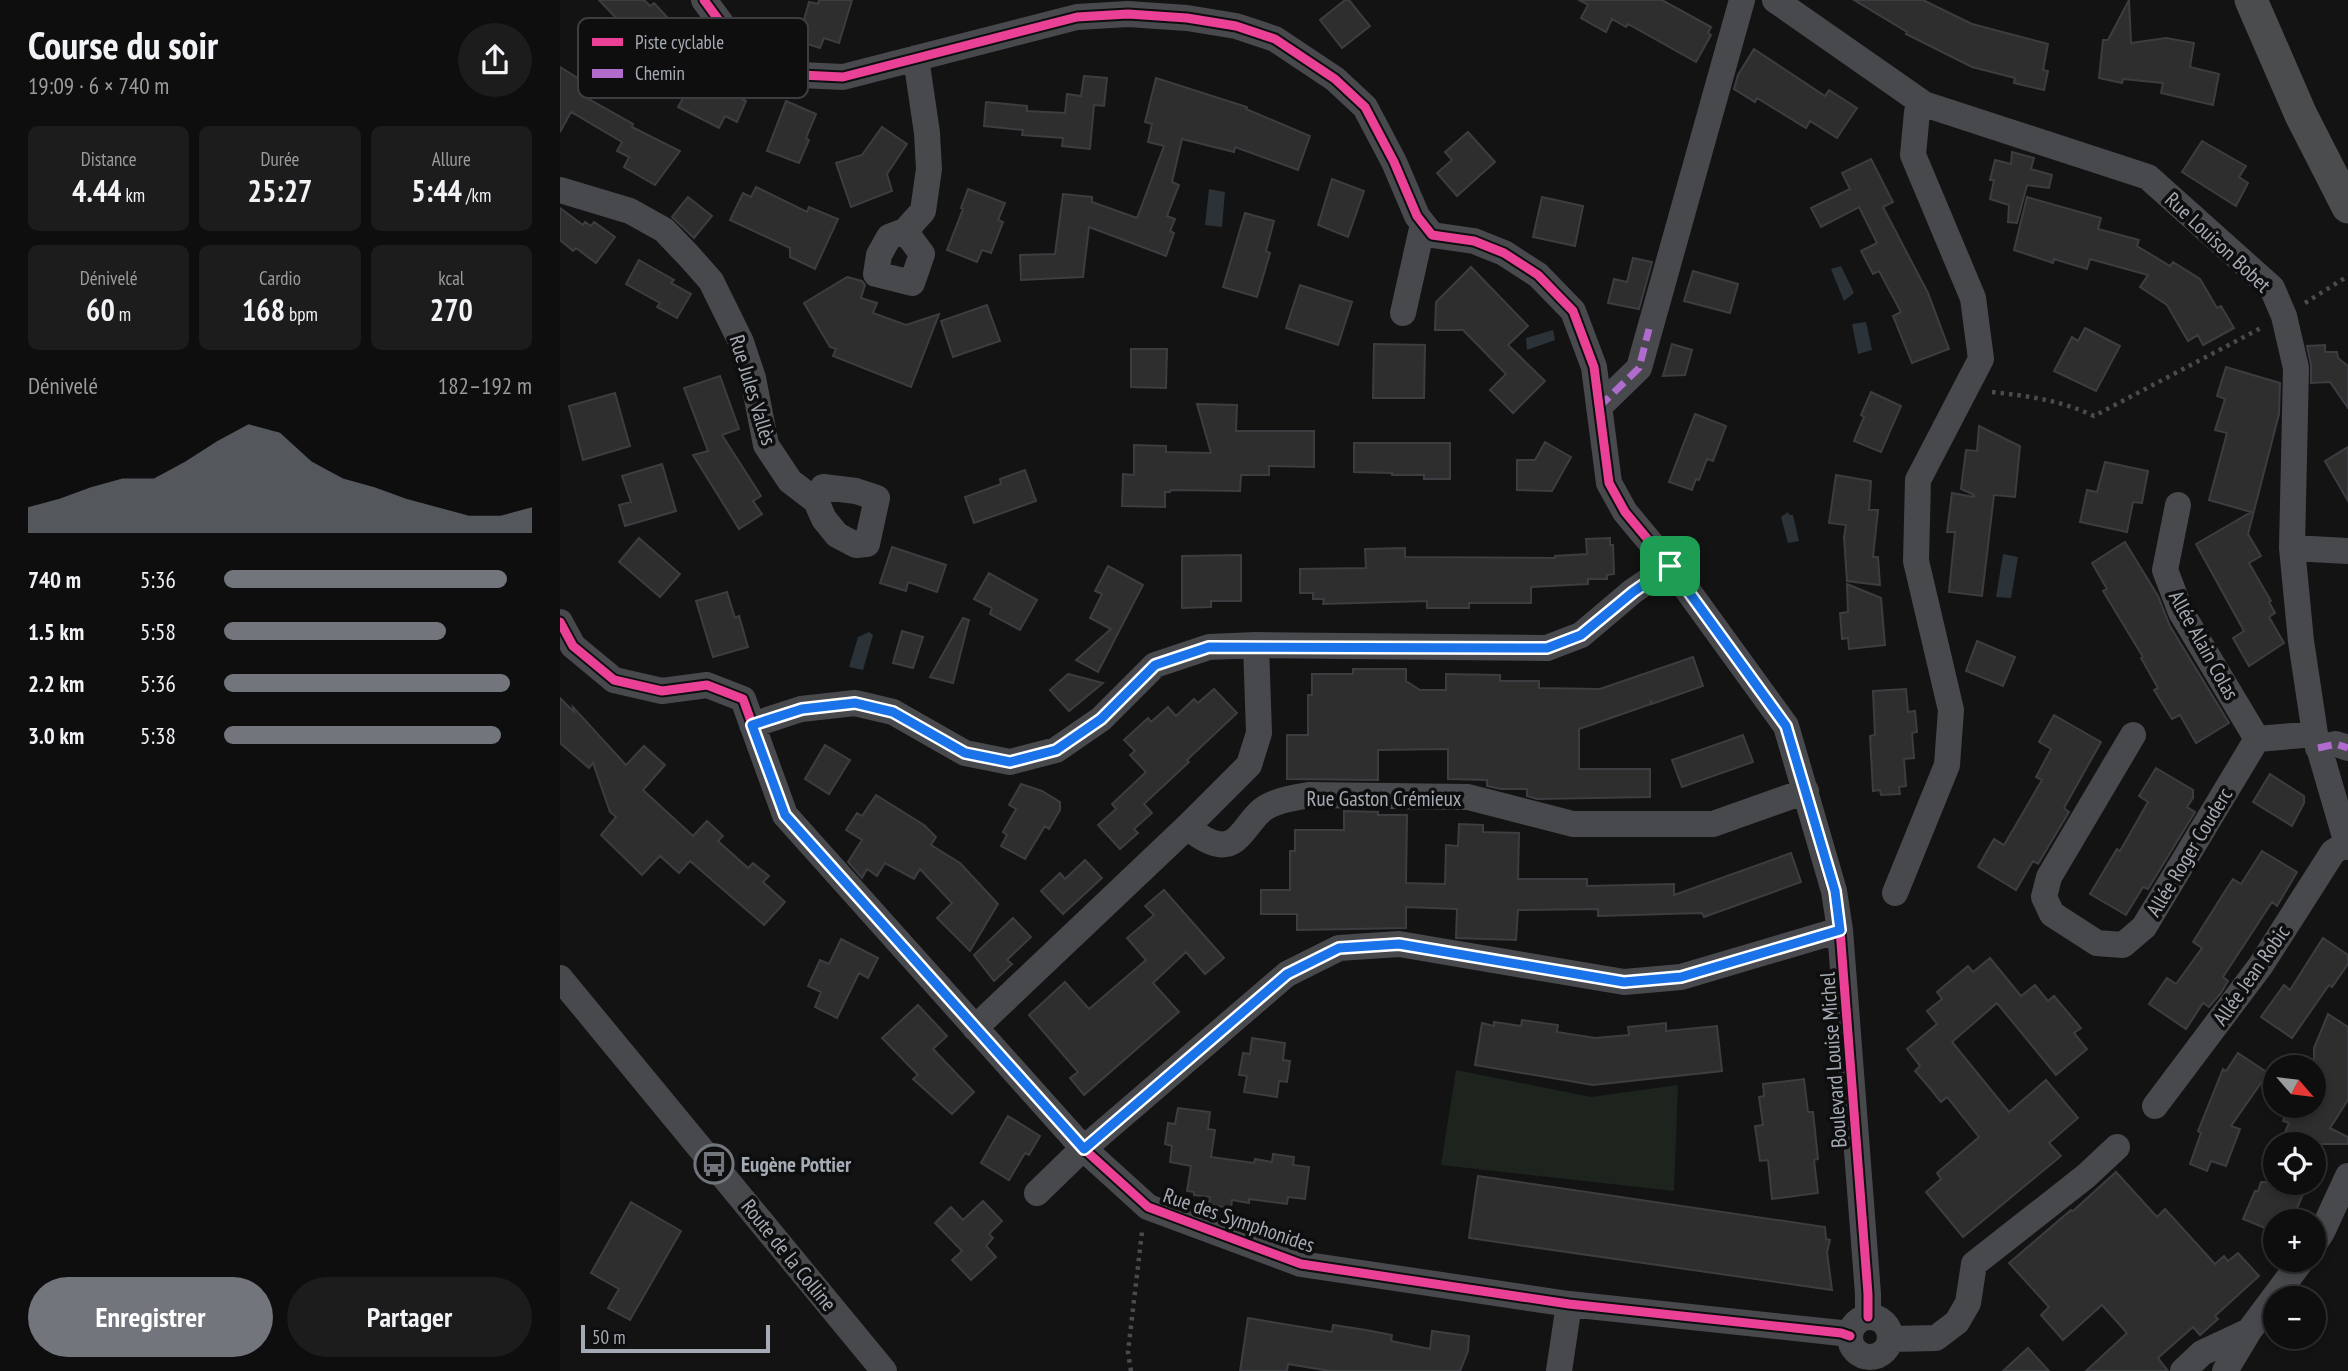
<!DOCTYPE html>
<html lang="fr">
<meta charset="utf-8">
<style>
body{margin:0;font-family:"PT Sans Narrow",sans-serif;background:#1c1c1d;color:#f1f3f6;height:100vh;display:flex;flex-direction:column;font-size:26px;white-space:nowrap}
*{box-sizing:border-box;margin:0}
p{font-size:23px;color:#9b9c9e}
.icon{flex:none;width:38px;height:38px;fill:none;stroke:currentColor;stroke-width:2;stroke-linecap:round;stroke-linejoin:round}
.map{position:relative;flex:1;overflow:hidden}
.sheet{display:flex;flex-direction:column;background:#0e0e0f;width:560px}
.sheet>*{flex:none}
.needle{width:46px;rotate:118deg}
.tools{position:absolute;left:1703px;top:1055px;display:grid;gap:14px}
.tools a{display:grid;place-items:center;width:63px;height:63px;border-radius:50%;background:#0e0e0f;box-shadow:0 4px 10px #0003,0 0 0 2px #2e2e2f;font-size:35px}
.scale{position:absolute;left:21px;bottom:18px;width:189px;box-sizing:border-box;padding-left:7px;border:4px solid #a5abb4;border-top:0;font-size:19px;line-height:24px;white-space:nowrap;color:#a5abb4;-webkit-text-stroke:5px #0e0e0f;paint-order:stroke}
.pin{position:absolute;display:grid;place-items:center;width:60px;height:60px;color:#fff;margin:-30px;border-radius:14px;box-shadow:0 4px 10px #0006}
.round{display:grid;place-items:center;flex:none;width:74px;height:74px;border-radius:37px;background:#1c1c1d}
.overview{display:flex;align-items:center;justify-content:space-between;height:119px;padding:0 28px}
h1{font-size:38px;font-weight:600;line-height:52px}
.stats{display:grid;grid-template-columns:repeat(3,1fr);gap:10px;height:119px;padding:7px 28px}
.stats div{display:grid;align-content:center;border-radius:10px;background:#1c1c1d;text-align:center}
.stats b{font-size:30px;font-weight:600}
.stats small{font-size:19px;font-weight:400}
.stats p{font-size:19px}
.chart{height:196px;padding:14px 28px}
.chart p{display:flex;justify-content:space-between}
.chart svg{width:100%;height:126px;margin-top:7px;fill:#72767c;opacity:.7}
.action{display:flex;gap:14px;margin-top:auto;padding:14px 28px}
.action a{flex:1;height:80px;border-radius:42px;background:#72767c;color:#fff;font-size:28px;font-weight:600;line-height:80px;text-align:center}
.action a+a{background:#1c1c1d;color:#f1f3f6}
ul{padding:0 28px;list-style:none;font-size:23px}
li{display:grid;grid-template-columns:112px 84px 1fr;align-items:center;height:52px}
li i{height:18px;border-radius:9px;background:#72767c}
main{display:flex;flex:1;min-height:0}
.map>svg:first-child{display:block}
.green{fill:#1d241e}
.water{fill:#2b3338}
.building{fill:#2e2e2f;stroke:#3c3d40;stroke-width:2}
.lines{fill:none;stroke-linecap:round;stroke-linejoin:round}
.path{stroke:#494b4e;stroke-width:4.5;stroke-dasharray:3.5 5;stroke-linecap:butt}
.minor{stroke:#48494c;stroke-width:26}
.major{stroke:#4a4c4e;stroke-width:33}
.quiet{stroke:#b06ccc;stroke-width:7;stroke-dasharray:14 7;stroke-linecap:butt}
.cycleway-casing{stroke:#0e0e0f;stroke-width:13}
.cycleway{stroke:#ea4096;stroke-width:9}
.route-casing{stroke:#fff;stroke-width:14}
.route{stroke:#1a73e8;stroke-width:9}
.labels{text-anchor:middle;dominant-baseline:central;stroke-width:7;stroke-linejoin:round;paint-order:stroke}
.street-label{font-size:21px;fill:#a5abb4;stroke:#0e0e0f}
.poi-label{font-size:21px;font-weight:bold;fill:#a5abb4;stroke:#0e0e0f;text-anchor:start}
.key{fill:#0e0e0f;stroke:#3b3d41;stroke-width:2}
.key-label{font-size:19px;fill:#a5abb4}
</style>
<main>
<section class="sheet">
<div class="overview"><div><h1>Course du soir</h1><p>19:09 · 6 × 740 m</p></div><a class="round"><svg class="icon" aria-label="share" viewBox="0 0 24 24"><path d="M12 15V3M7 8l5-5 5 5M5 13v7h14v-7"/></svg></a></div>
<div class="stats">
<div><p>Distance</p><b>4.44<small> km</small></b></div>
<div><p>Durée</p><b>25:27</b></div>
<div><p>Allure</p><b>5:44<small> /km</small></b></div>
</div>
<div class="stats">
<div><p>Dénivelé</p><b>60<small> m</small></b></div>
<div><p>Cardio</p><b>168<small> bpm</small></b></div>
<div><p>kcal</p><b>270</b></div>
</div>
<div class="chart"><p><span>Dénivelé</span>182–192 m</p>
<svg viewBox="0 0 160 44" preserveAspectRatio="none"><path d="M0 44V35L10 32L20 28L30 25L40 25L50 19L60 12L70 6L80 9L90 19L100 25L110 28L120 32L130 35L140 38L150 38L160 35V44z"/></svg>
</div>
<ul>
<li><b>740 m</b>5:36<i style="width:92%"></i></li>
<li><b>1.5 km</b>5:58<i style="width:72%"></i></li>
<li><b>2.2 km</b>5:36<i style="width:93%"></i></li>
<li><b>3.0 km</b>5:38<i style="width:90%"></i></li>
</ul>
<div class="action"><a>Enregistrer</a><a>Partager</a></div>
</section>
<div class="map">
<svg width="1788" height="1371" viewBox="0 0 1788 1371">
<rect width="100%" height="100%" fill="#131314"/>
<!-- green -->
<path class="green" d="M896,1070l135,27 87,-12 -4,106 -233,-26z"/>
<!-- water -->
<path class="water" d="M649,189l16,3 -3,35 -17,-2z
M1281,266l13,27 -10,8 -13,-32z
M1306,322l6,28 -14,4 -6,-30z
M993,330l2,10 -28,10 -1,-12z
M1228,512l1,3h4l6,26 -11,2 -7,-26z
M1443,554l15,3 -7,41 -15,-1z
M309,632l4,3 -10,35 -14,-3 9,-30z"/>
<!-- building -->
<path class="building" d="M39,0h45l6,6 4,-3 29,31 -27,26z
M259,0h33l-13,43 -15,-5 -4,10 -22,-7 11,-39 9,2z
M785,0h4l21,26 -28,22 -22,-28z
M1019,0h83l49,27 -3,6 3,2 -15,27 -68,-38 -2,3 -14,-8 -6,13 -25,-14 7,-13z
M1294,0h69l49,24 76,20 -5,26 5,1 -4,19 -30,-7 1,-5 -43,-11 -66,-33 1,-2z
M1569,0l2,43 35,-5 28,5 -4,24 29,7 -6,31 -52,-12 2,-10 -40,-4 -1,4 -23,-5 4,-38h5z
M1194,49l71,47 4,-6 28,18 -20,30 -27,-17 -4,7 -49,-30 -2,4 -21,-13 4,-14z
M0,67l26,16 -6,11 53,30 -1,3 48,24 -25,34 -31,-18 5,-10 -12,-6 5,-9 -51,-30 -11,20z
M136,74l50,27 -9,21 -12,-6 -6,12 -41,-21z
M524,76l23,2 -3,28 -10,-1 -4,44 -28,-3 1,-8 -41,-3 1,-5 -39,-4 2,-24 41,4v5l38,2 2,-19 14,2z
M596,78l91,29 -1,2 64,27 -12,34 -63,-23 -1,5 -52,-13 -10,43 7,3 -12,31 8,3 -5,12 4,2 -8,23 -77,-29 -6,50 -62,3 -1,-25 35,-1 8,-60 29,3v5l45,16 27,-72 -16,-4 4,-18 -7,-2z
M226,101l30,13 -10,24 3,2 -10,23 -32,-12z
M322,127l25,17 -20,30 5,17 -41,16 -15,-44 26,-8z
M908,132l27,30 -38,34 -20,-23 15,-13 -7,-8z
M1642,141l44,25 -7,11 9,6 -12,23 -54,-34z
M1452,152l22,6 -3,11 21,6 -3,13 -22,-3 -10,38 -9,-1 1,-17 -19,-6 4,-19h-4l5,-20 16,4z
M1311,159l22,43 -10,5 45,86 21,56 -37,14 -19,-47 8,-4 -22,-41 -6,3 -12,-23 16,-8 -18,-36 -38,20 -10,-19 39,-19 -8,-16z
M772,179l32,12 -16,46 -30,-12z
M196,187l51,25 2,-5 29,12 -23,50 -25,-12v-9l-60,-28 13,-27 8,4z
M408,189l37,14 -7,17 5,2 -12,31 -9,-3 -5,12 -30,-12 16,-41 -2,-1z
M128,197l24,19 -18,22 -22,-21z
M982,197l41,9 -8,40 -42,-9z
M1467,197l74,21 -3,11 41,11 -2,6 33,20 3,-4 27,17 17,29 4,-2 13,22 -31,17 -5,-10 -10,6 -21,-36 -27,-18 8,-12 -58,-16 -3,10 -33,-10 -1,4 -39,-13z
M0,208l23,17 2,-3 6,4 3,-4 21,15 -19,26 -20,-15 -3,3 -13,-11z
M685,213l29,8 -8,30 4,2 -13,44 -34,-10z
M1073,258l19,4 -13,47 -31,-6 6,-24 13,3z
M79,260l35,20 -3,3 20,11 -14,24 -20,-11 3,-4 -34,-19z
M911,267l57,59 -20,19 37,36 -32,32 -23,-23 16,-16 -43,-44h-28l1,-28z
M1133,271l45,13 -8,29 -46,-12z
M287,277l15,4 3,4 -4,13 16,5 -4,10 33,12 33,-11 -28,73 -78,-31 3,-7 -6,-2 -26,-44z
M740,285l52,17 -14,43 -52,-17z
M427,305l13,36 -47,16 -12,-36z
M1525,328l35,18 -24,45 -42,-20 18,-34 6,4z
M814,344l51,1 -1,53h-51z
M1112,344l20,6 -7,25 -22,1z
M1765,345v7h12l1,6 10,8v42l-18,-26 -19,1v-18l-4,-19z
M571,349h36l-1,39 -35,-1z
M1666,367l54,16 -1,31 -31,120 13,22 -12,7 22,38 -2,1 6,11 -6,4 15,26 -35,23 -16,-28 11,-7 -48,-87 55,-32 -42,-12 18,-67 -12,-3 10,-31 -8,-3z
M160,376l19,53 -17,6 39,61 -8,5 9,13 -23,15 -46,-74 15,-4 -24,-63z
M1311,392l30,14 -20,46 -27,-11 10,-24 -3,-2z
M55,393l15,53 -47,14 -14,-54z
M637,404l40,1 -1,26h78v36l-45,-1v9h-28l-1,16 -69,-1 -1,2h-5v15l-43,-1 1,-32 11,1v-30l32,1v6l45,1z
M1135,414l31,12 -13,35 -6,-2 -8,21 -3,-1 -4,11 -23,-8z
M1419,426l41,20 -5,51 -21,-2 -12,101 -33,-4 6,-60h-8l5,-39 22,4v-2l-13,-6 5,-39 11,1z
M985,442l26,15 -19,34 -35,-1v-30h18z
M794,443h96v36h-26v-4h-32v-2l-38,-1z
M1788,447v54l-23,-40z
M1545,462l43,9 -6,32 -9,-1 -6,30 -47,-10 7,-32 10,2z
M102,464l14,47 -51,15 -6,-21 12,-3 -9,-26z
M465,470l11,31 -62,22 -9,-26 36,-13 -1,-5z
M1276,475l35,6 -2,29h9l-5,47h5l2,28 -33,-4 -3,-44 2,-12 -17,-2z
M79,538l41,36 -20,23 -41,-35z
M1050,538v7h3l1,29 -7,1v4h-19v5l-57,3v16h-62v5h-42v-7l-104,3 1,-5h-11v-6h-13v-24l66,-1 -1,-19 40,-1v9l150,1v-2l32,-2 -1,-15z
M1565,542l33,54 12,30 59,97 -33,20 -16,-28 -8,4 -18,-29 4,-2 -17,-30 2,-1 -40,-66 4,-2 -15,-26z
M332,547l54,18 -9,27 -29,-10 -2,9 -26,-8z
M681,555v46h-30v6l-29,1v-52z
M548,566l35,19 -45,87 -22,-12 35,-31 -21,-11 12,-24 -7,-3z
M429,573l48,27 -17,30 -30,-16 2,-6 -18,-9z
M1287,584l34,14 4,47 -36,4 -1,-11 -6,1 -2,-26 8,-1z
M167,592l8,26 4,-2 9,31 -35,10 -17,-56z
M403,618l6,2 -16,63 -23,-6z
M342,631l21,6 -10,31 -20,-5z
M1417,641l38,16 -12,29 -37,-15z
M1133,657l10,29 -51,18 -1,-4v4l-72,25v40h71v28l-113,2 -10,-3v-7h-26l-14,-3v-6l-39,-1v-30l-70,1v30l-91,-1v-44h21v-40h4v-21h41v-5h53v12l14,9h26v-16l54,1v6h39v7l61,1z
M508,674l35,9 -34,28 -19,-21z
M654,689l23,24 -50,47 2,2 -45,42 8,9 -18,16 4,4 -18,16 -22,-24 18,-16 -4,-5 34,-32 -16,-17 5,-4 -11,-11 24,-22 3,4 17,-15 8,9 18,-17 4,4z
M1346,689l2,23 7,-1 2,21 -5,1 2,25 -10,1 2,27 -7,1 1,7 -19,1 -1,-5 -7,1 -3,-55 5,-1 -2,-44z
M0,698l14,14 -1,-5 53,58 18,-19 21,19 -22,25 50,46 14,-15 16,15 -5,5 30,27 5,-5 16,13 -6,6 22,20 -21,23 -74,-64 -11,12 -19,-17 -18,19 -41,-40 15,-18 -6,-5 -17,-49 -4,5 -29,-25z
M1494,715l47,27 -37,66 5,4 -31,52 -5,-3 -17,29 -38,-23 16,-28 10,6 38,-65 -6,-3 15,-28 -12,-7z
M1183,735l10,27 -71,25 -10,-27z
M265,745l25,15 -21,34 -24,-15z
M1596,768l37,22v8l-6,9 8,5 -47,77 -5,-2 -17,28 -36,-21 27,-45 3,2 28,-49 -9,-6z
M1710,774l34,22v7l-12,23 -39,-24z
M461,784l21,7 18,11v8l-11,19 -4,-3 -20,33 -24,-13 6,-11 -4,-3 13,-23 -7,-4z
M316,795l48,30 12,12 -5,8 29,18 38,41 -28,47 -33,-33 15,-15 -32,-34 -6,10 -29,-16 -8,13 -10,-7 -5,9 -14,-16 14,-22 -16,-10 11,-17 5,3z
M784,811l34,1v3h29l-1,68 39,1 1,-39 12,1 1,-22 24,1v7l36,1 -1,46h69v7l87,-2v11l117,-42 10,29 -97,35 -2,-4 -104,3v-7l-80,1 -2,30 -60,-2 1,-29 -51,-2v21l-109,2v-16h-36v-24h29v-39h5v-21h49z
M1702,851l35,21 -20,34 -5,-4 -49,75 5,4 -7,12 -12,14 -6,-4 -17,26 -37,-25 18,-26 9,6 26,-36 -9,-6 34,-54 6,-9 8,5z
M525,860l17,18 -39,36 -22,-23 19,-18 5,6z
M604,890l60,68 -19,16 -19,-22 -33,31 26,29 -95,83 -14,-17 8,-6 -49,-57 36,-33 24,27 57,-49 -19,-22 27,-23 -9,-9z
M453,918l18,19 -24,23 5,4 -18,17 -20,-26z
M1763,938l25,17v9l-16,23 -3,-2 -37,53 -31,-21 23,-32 6,5z
M281,939l37,19 -10,20 -9,-5 -22,45 -22,-11 6,-15 -13,-6 12,-26 9,4z
M1430,958l31,38 14,-11 13,16 6,-5 27,32 -7,5 13,16 -31,26 -59,-72 -45,39 57,70 37,-32 32,38 -29,25 12,13 -98,81 -37,-45 15,-13 -4,-6 42,-36 -32,-40 -6,5 -13,-16 -13,-15 5,-5 -13,-17 30,-25 -10,-13 15,-12 -5,-7 31,-26 5,6z
M358,1005l29,31 -14,13 41,43 -22,22 -39,-35 5,-4 -36,-37z
M1768,1014l20,13v73l-18,28 18,9v7h-68l9,-21 -6,-2 6,-15h25v-58z
M962,1020l36,5 -1,7 38,6 34,-3 -1,-8 38,-4v8l51,-5 5,45 -129,14 -118,-20 7,-42 12,3v-4l27,4z
M692,1038l33,5 -2,17 7,1 -3,21 -8,-1 -2,16 -33,-5 3,-16 -8,-1 4,-22 7,1z
M1678,1053l30,20 -37,53 9,3 -14,37 -15,-5 -4,10 -17,-7 11,-31 -3,-2 25,-62 3,2z
M1244,1079l4,33h5l5,47 -4,1 4,33 -46,6 -4,-39 -8,1 -5,-35 8,-1 -4,-28 5,-1 -1,-12z
M618,1108l32,4 -2,17 7,1 -4,27 43,6 1,-4 17,3 1,-8 21,3 -1,8 16,2 -4,32 -17,-2 -1,7 -38,-5v4l-17,-3 -1,8 -22,-3 1,-8 -16,-2v-3l-7,-1 4,-25 -21,-4 2,-16 -7,-2 3,-21 7,1z
M448,1116l32,20 -11,19 -4,-2 -16,27 -28,-17z
M1556,1172l41,45 8,-8 50,55 9,-8 4,5 10,-8 21,23 -44,40 3,3 -18,16 -7,-8 -35,31 10,13h-82l41,-38 -25,-28 -39,35 -22,-25 8,-8 -40,-44 62,-53 2,1z
M918,1176l347,51 1,12 4,1 -3,12 5,38 -363,-52z
M1701,1182l47,1 -17,39h-16v10l-32,-13 12,-28h3z
M423,1201l19,20 -13,13 4,4 -7,8 10,11 -25,23 -19,-20 10,-9 -27,-28 16,-16 12,13z
M71,1202l50,29 -51,89 -22,-12 11,-19 -28,-16z
M688,1318l84,14 1,-7 33,5 26,5 -1,6 39,8 2,-18 37,5 -1,15 -8,20h-130l-42,-7 -1,7h-47z
M1468,1348l21,23h-46z"/>
<g class="lines">
<!-- path -->
<path class="path" d="M1745,303l43,-27
M1432,392c36,4 68,8 102,24l167,-88
M571,1371l-3,-19 14,-120"/>
<!-- minor -->
<path class="minor" d="M144,0l42,57 14,8 41,10 42,2 234,-60 51,-3 59,4 49,8 39,13 60,40 30,28 29,55 23,54 15,19 42,6 30,12 34,22 35,36 21,56 15,116 16,29 45,54 116,160 48,165 6,39 28,364v23
M1215,0l149,104 224,73 124,111 12,28 12,52 -4,180 9,93 14,93 33,113
M0,190l70,21 34,19 24,25 23,26 30,61 12,36 13,67 24,36 26,20 8,18 13,16 19,10 11,-1 10,-46 -21,-7 -33,-4 -7,14
M345,231l17,23 -10,29 -36,-9 3,-19 10,-18 16,-6 18,-20 6,-42 -2,-36 -11,-75
M843,313l20,-89
M1039,407l40,-39 103,-368
M1618,505l-13,65 16,42 76,127
M1732,548l56,3
M0,622l13,24 41,34 48,11 45,-6 36,14 42,116 299,334 64,58 153,57 268,40 272,29 9,3
M192,725l49,-16 54,-6 38,9 72,41 45,9 46,-12 45,-31 54,-54 54,-18 47,-2 291,3 34,-13 52,-44 37,-25
M1573,735l-84,142 -5,20 8,17 45,29 26,2 21,-18 113,-188 58,-5
M1758,748l18,-4 12,4
M628,826c7,8 13,12 23,16 27,11 33,-17 51,-32 13,-10 32,-12 47,-15l159,2 105,27h140l93,-33
M1335,893l52,-128 4,-55 -35,-149 2,-81 63,-121 -8,-61 -60,-143 4,-43 7,-8
M0,978l324,393
M415,1028l213,-202 61,-61 10,-32 -3,-88
M1595,1106l106,-141 72,-113 13,-8
M477,1193l37,-36 213,-183 52,-26 60,-4 225,38 57,-5 159,-47
M1754,1244l8,-12 26,-56
M1290 1337a20 20 0 1 1 40 0a20 20 0 1 1-40 0Z
M1331,1339l45,-1 21,-16 11,-19 6,-39 112,-88 31,-29
M999,1371l10,-67
M1623,1371l19,-18 47,-22
M1665,1371l24,-40 53,-71"/>
<!-- major -->
<path class="major" d="M1691,0l50,115 47,92"/>
<!-- quiet -->
<path class="quiet" d="M1039,407l40,-39 10,-39
M1758,748l18,-4 12,4"/>
<!-- cycleway casing -->
<g class="cycleway-casing">
<path id="cycleway" d="M144,0l42,57 14,8 41,10 42,2 234,-60 51,-3 59,4 49,8 39,13 60,40 30,28 29,55 23,54 15,19 42,6 30,12 34,22 35,36 21,56 15,116 16,29 45,54 116,160 48,165 6,39 28,364v23
M0,622l13,24 41,34 48,11 45,-6 36,14 42,116 299,334 64,58 153,57 268,40 272,29 9,3"/>
</g>
<!-- cycleway -->
<use href="#cycleway" class="cycleway"/>
</g>
<g class="lines">
<!-- route casing -->
<g class="route-casing">
<path id="route" d="M1110,566l116,160 49,165 5,39 -159,47 -57,5 -225,-38 -60,4 -52,26 -203,175 -299,-334 -33,-90 50,-16 53,-6 38,9 72,41 45,9 46,-12 45,-31 54,-54 54,-18 338,1 34,-13 52,-43z"/>
</g>
<!-- route -->
<use href="#route" class="route"/>
</g>
<!-- icons -->
<defs>
<g id="bus-ring" transform="scale(2.0125)"><circle r="9.5" fill="#0e0e0f" stroke="#72767c" stroke-width="1.5"/><path d="M-5-6H5V4H4V6H2V4H-2V6H-4V4H-5ZM-3.5-4V0h7V-4ZM-3.5 1.2v1.5H-2V1.2ZM2 1.2v1.5H3.5V1.2Z" fill="#72767c"/></g>
</defs>
<g fill-rule="evenodd">
<use href="#bus-ring" x="154" y="1164"/>
</g>
<g class="labels">
<!-- street labels -->
<g class="street-label">
<text transform="translate(1658 242) rotate(43)">Rue Louison Bobet</text>
<text transform="translate(193 390) rotate(73)">Rue Jules Vallès</text>
<text transform="translate(1644 645) rotate(61)">Allée Alain Colas</text>
<text x="824" y="798">Rue Gaston Crémieux</text>
<text transform="translate(1629 852) rotate(-59)">Allée Roger Couderc</text>
<text transform="translate(1691 975) rotate(-55)">Allée Jean Robic</text>
<text transform="translate(1273 1060) rotate(-94)">Boulevard Louise Michel</text>
<text transform="translate(679 1220) rotate(19)">Rue des Symphonides</text>
<text transform="translate(229 1255) rotate(51)">Route de la Colline</text>
</g>
<!-- poi labels -->
<g class="poi-label">
<text x="181" y="1164">Eugène Pottier</text>
</g>
</g>
<!-- legend -->
<rect x="18" y="18" width="230" height="80" rx="10" class="key"/>
<rect x="32" y="38" width="31" height="8" fill="#ea4096"/>
<rect x="32" y="69" width="31" height="9" fill="#b06ccc"/>
<g class="key-label">
<text x="75" y="49">Piste cyclable</text>
<text x="75" y="80">Chemin</text>
</g>
</svg>
<div class="tools">
<a><svg class="needle" viewBox="-14 -14 28 28"><path d="M0-13l5 13h-10z" fill="#e53935"/><path d="M0 13l5-13h-10z" fill="#9b9c9e"/></svg></a>
<a><svg class="icon" aria-label="locate" viewBox="0 0 24 24"><circle cx="12" cy="12" r="6"/><path d="M12 2v4M12 18v4M2 12h4M18 12h4"/></svg></a>
<a>+</a>
<a>−</a>
</div>
<div class="scale">50 m</div>
<div class="pin" style="left:1110px;top:566px;background:#1e9e55"><svg class="icon" aria-label="arrive" viewBox="0 0 24 24"><path d="M6 21V4h12l-3 4 3 4H6"/></svg></div>
</div>
</main>
